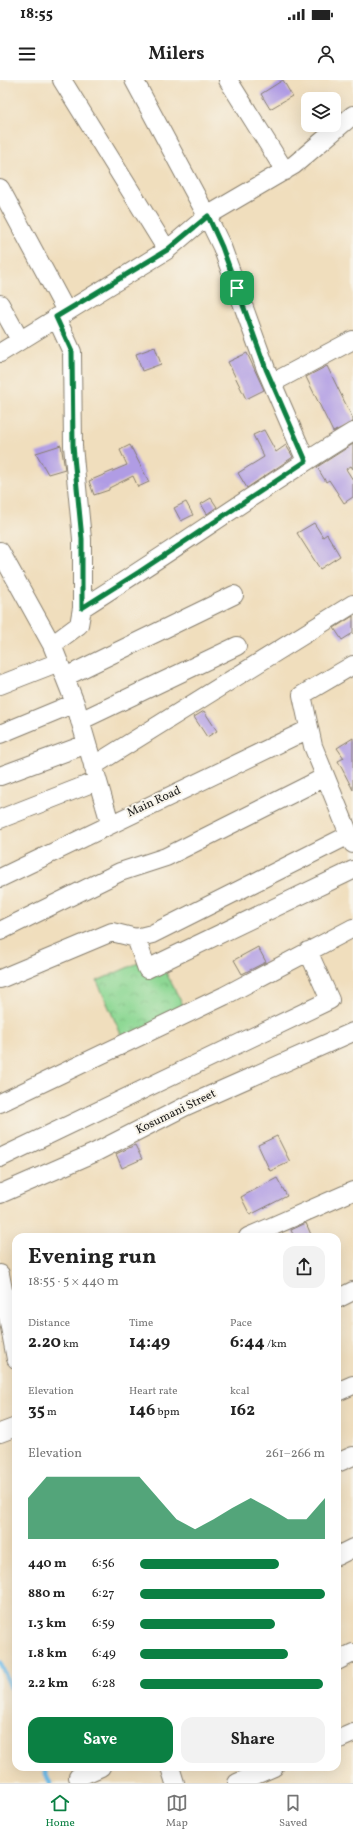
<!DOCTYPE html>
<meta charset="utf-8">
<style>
body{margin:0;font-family:Vollkorn,serif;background:#f2f2f2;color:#222;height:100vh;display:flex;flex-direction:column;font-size:15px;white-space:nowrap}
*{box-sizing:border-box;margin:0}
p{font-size:13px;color:#767676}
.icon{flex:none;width:22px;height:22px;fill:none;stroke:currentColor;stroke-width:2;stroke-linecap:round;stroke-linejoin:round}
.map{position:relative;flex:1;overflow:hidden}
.sheet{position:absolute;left:12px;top:1153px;width:329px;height:538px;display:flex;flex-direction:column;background:#fff;border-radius:12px;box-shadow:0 4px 16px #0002}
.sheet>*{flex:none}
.fabs{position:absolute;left:301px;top:12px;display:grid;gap:8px}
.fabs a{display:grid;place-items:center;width:40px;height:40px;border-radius:8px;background:#fff;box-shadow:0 4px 16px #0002;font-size:20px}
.pin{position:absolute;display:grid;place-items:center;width:34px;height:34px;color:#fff;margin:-17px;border-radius:8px;box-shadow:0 2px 6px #0006}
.round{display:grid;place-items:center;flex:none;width:42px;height:42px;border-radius:12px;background:#f2f2f2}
.summary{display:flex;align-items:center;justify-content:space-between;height:68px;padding:0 16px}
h1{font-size:22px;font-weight:700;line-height:30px}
.metrics{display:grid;grid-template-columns:repeat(3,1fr);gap:6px;height:68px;padding:4px 16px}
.metrics div{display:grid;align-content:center}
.metrics b{font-size:17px;font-weight:700}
.metrics small{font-size:11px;font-weight:400}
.metrics p{font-size:11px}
.chart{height:112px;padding:8px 16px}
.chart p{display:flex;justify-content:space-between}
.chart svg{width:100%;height:72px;margin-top:4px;fill:#0b8043;opacity:.7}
.button{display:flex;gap:8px;margin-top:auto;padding:8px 16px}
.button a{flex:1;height:46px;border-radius:12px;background:#0b8043;color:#fff;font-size:16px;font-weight:700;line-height:46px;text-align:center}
.button a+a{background:#f2f2f2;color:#222}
ul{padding:0 16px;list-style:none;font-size:13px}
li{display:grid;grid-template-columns:64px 48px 1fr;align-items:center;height:30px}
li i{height:10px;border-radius:5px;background:#0b8043}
.status{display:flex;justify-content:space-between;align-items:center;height:28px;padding:0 20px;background:#fff;direction:ltr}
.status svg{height:11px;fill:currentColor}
header{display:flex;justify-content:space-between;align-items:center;height:52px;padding:0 16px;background:#fff;font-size:18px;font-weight:700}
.menu{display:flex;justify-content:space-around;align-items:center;height:56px;border-top:1px solid #e0e0e0;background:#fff;font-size:11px;color:#767676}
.menu a{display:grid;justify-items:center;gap:2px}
.menu .current{color:#0b8043}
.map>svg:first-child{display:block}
.park{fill:url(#park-crowns);stroke:#557a58}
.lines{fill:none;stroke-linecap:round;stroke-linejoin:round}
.stream{stroke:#73c0ed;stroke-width:4.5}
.building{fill:#b09ce4}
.minor-casing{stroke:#867d6c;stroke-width:20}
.minor{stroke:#fff;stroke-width:18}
.route-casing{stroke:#fff;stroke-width:8}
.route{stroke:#0b8043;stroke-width:5}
.labels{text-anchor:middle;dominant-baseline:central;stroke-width:4;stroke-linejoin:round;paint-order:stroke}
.street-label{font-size:12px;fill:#1c1c1c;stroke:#f7f3e8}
</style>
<div class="status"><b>18:55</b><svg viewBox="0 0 49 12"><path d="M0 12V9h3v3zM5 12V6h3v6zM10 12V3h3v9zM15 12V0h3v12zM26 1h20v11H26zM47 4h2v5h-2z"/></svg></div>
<header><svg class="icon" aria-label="menu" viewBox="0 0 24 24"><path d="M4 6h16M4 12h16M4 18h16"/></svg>Milers<svg class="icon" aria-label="person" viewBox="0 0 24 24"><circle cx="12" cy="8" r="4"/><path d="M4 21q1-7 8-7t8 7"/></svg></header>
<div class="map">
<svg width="353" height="1703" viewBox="0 0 353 1703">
<defs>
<pattern id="park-crowns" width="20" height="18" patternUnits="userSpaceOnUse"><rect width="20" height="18" fill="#8ed894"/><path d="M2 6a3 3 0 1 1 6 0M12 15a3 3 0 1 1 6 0" fill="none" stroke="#7ab97f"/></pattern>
</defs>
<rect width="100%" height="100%" fill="#f7f3e8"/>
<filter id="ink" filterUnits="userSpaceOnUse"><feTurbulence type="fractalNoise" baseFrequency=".025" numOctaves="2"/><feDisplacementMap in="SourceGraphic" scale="8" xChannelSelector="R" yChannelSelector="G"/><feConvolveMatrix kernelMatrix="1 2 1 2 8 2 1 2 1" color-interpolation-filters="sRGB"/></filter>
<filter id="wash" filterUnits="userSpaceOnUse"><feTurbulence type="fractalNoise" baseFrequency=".012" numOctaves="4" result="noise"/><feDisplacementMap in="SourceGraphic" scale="16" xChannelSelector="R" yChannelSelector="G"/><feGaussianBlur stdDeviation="0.9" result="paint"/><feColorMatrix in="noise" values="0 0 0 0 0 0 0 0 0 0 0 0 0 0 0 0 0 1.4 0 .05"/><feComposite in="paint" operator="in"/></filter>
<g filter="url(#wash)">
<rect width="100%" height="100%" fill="#f0debd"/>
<!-- park -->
<path class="park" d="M138,883l25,4 22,42 -61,32 -27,-60z"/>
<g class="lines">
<!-- stream -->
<path class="stream" d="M0,1582l16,39
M43,1687l7,16"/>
</g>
<g id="blocks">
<!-- building -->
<path class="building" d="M283,0l9,16 -22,13 -9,-15z
M155,267l6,17 -19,7 -6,-17z
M247,273l17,37 -18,9 -18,-37z
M327,286l26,53v3l-20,10 -27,-55z
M264,350l12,22 10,-7 7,12 -46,31 -9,-15 26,-16 -11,-22z
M353,364v25l-2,-3 -5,3 7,11v17l-9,6 -15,-23 -3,2 -9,-15z
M61,365l4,24 -17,5 -12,-21z
M130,365l19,37 -11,5 -5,-11 -24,12v2l-15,5 -5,-14 38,-16 -7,-15z
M211,418l6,9 -10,7 -6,-10z
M186,422l7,13 -12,6 -7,-13z
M314,443l9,14 4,-3 13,22 -20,13 -23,-36z
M353,536v17l-11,7 -8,-12z
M204,631l13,20 -10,6 -13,-20z
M353,658v52l-15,-29 6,-3 -7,-10z
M258,867l8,15 -24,12 -8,-14z
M277,1056l13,26 -20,9 -12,-26z
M135,1065l7,14 -20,9 -6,-14z
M277,1098l10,18 -37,19 -9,-18z
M306,1143l6,14h-18l-3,-7z"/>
</g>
</g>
<g filter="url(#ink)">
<use href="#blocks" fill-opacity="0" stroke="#867d6c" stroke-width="1"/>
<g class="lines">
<!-- minor casing -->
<g class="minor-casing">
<path id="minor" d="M62,0l105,170
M134,0l73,136 15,31 44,122 40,92
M228,0l57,91
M0,108l66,123
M0,224l20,36
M56,237l16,35 1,94 9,93v69
M0,273l167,-103 40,-34 87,-51 59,-50
M272,303l81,-43
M0,471l52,94 23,58 35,120
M52,565l27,-20 3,-17c91,-57 179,-120 271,-176
M353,585l-51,30 11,51 40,98
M65,597l169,-82
M0,605l59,-23
M80,641l157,-75
M0,654l75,-31
M93,686l260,-162
M0,696l87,-32
M0,739l97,-38
M0,798l309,-149
M0,851l120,-59 46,-15 159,-80
M136,858l11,31 206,-99
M0,899l112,-47 24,6 16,-4 197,-99
M0,1023l224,-107 129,-68
M0,1078l330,-158 -22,-49
M0,1114l94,-41 92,-47 167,-74
M248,1157l105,-46
M0,1194l16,85
M337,1219l16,-8
M337,1312l16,-7
M0,1353l16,-6
M337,1383l16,-7
M337,1476l16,-8
M337,1581l16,-8
M337,1660l16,-7
M170,1687l5,16
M78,1697l23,-10
M237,1703l37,-16"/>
</g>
<!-- minor -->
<use href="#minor" class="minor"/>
</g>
</g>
<g class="lines" filter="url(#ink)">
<!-- route casing -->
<g class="route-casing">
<path id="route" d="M208,136l14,31 44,122 40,92 -167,111 -57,36v-69l-9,-93 -1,-94 -16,-35 111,-67z"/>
</g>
<!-- route -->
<use href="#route" class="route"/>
</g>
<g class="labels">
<!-- street labels -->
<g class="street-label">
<text transform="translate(154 722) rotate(-25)">Main Road</text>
<text transform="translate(176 1032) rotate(-26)">Kosumani Street</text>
</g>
</g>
</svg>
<div class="fabs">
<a><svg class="icon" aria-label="layers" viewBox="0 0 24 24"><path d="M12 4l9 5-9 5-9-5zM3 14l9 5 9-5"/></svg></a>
</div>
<div class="pin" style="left:237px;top:208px;background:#1e9e55"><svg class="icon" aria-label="arrive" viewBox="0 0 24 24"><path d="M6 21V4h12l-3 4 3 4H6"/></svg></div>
<section class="sheet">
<div class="summary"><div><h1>Evening run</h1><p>18:55 · 5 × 440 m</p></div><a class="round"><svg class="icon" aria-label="share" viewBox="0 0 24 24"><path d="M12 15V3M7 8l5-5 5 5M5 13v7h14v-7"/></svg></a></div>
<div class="metrics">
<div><p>Distance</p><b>2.20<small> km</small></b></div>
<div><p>Time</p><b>14:49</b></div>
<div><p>Pace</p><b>6:44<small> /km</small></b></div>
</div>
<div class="metrics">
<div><p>Elevation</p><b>35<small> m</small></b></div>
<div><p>Heart rate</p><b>146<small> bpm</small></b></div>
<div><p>kcal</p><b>162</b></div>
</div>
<div class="chart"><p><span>Elevation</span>261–266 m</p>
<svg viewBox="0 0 160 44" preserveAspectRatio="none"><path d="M0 44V19L10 6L20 6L30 6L40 6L50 6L60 6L70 19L80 32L90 38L100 32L110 25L120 19L130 25L140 32L150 32L160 19V44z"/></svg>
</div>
<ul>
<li><b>440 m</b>6:56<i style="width:75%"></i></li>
<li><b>880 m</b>6:27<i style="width:100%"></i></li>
<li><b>1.3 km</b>6:59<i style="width:73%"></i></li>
<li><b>1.8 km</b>6:49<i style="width:80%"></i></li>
<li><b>2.2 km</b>6:28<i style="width:99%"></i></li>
</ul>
<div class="button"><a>Save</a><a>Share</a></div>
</section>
</div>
<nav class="menu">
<a class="current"><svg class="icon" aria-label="home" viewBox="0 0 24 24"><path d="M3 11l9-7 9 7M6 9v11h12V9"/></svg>Home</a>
<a><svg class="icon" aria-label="map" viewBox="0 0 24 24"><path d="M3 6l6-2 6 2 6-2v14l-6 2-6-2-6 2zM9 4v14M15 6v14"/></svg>Map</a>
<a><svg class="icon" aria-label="saved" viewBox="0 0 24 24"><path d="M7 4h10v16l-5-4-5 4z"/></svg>Saved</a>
</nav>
